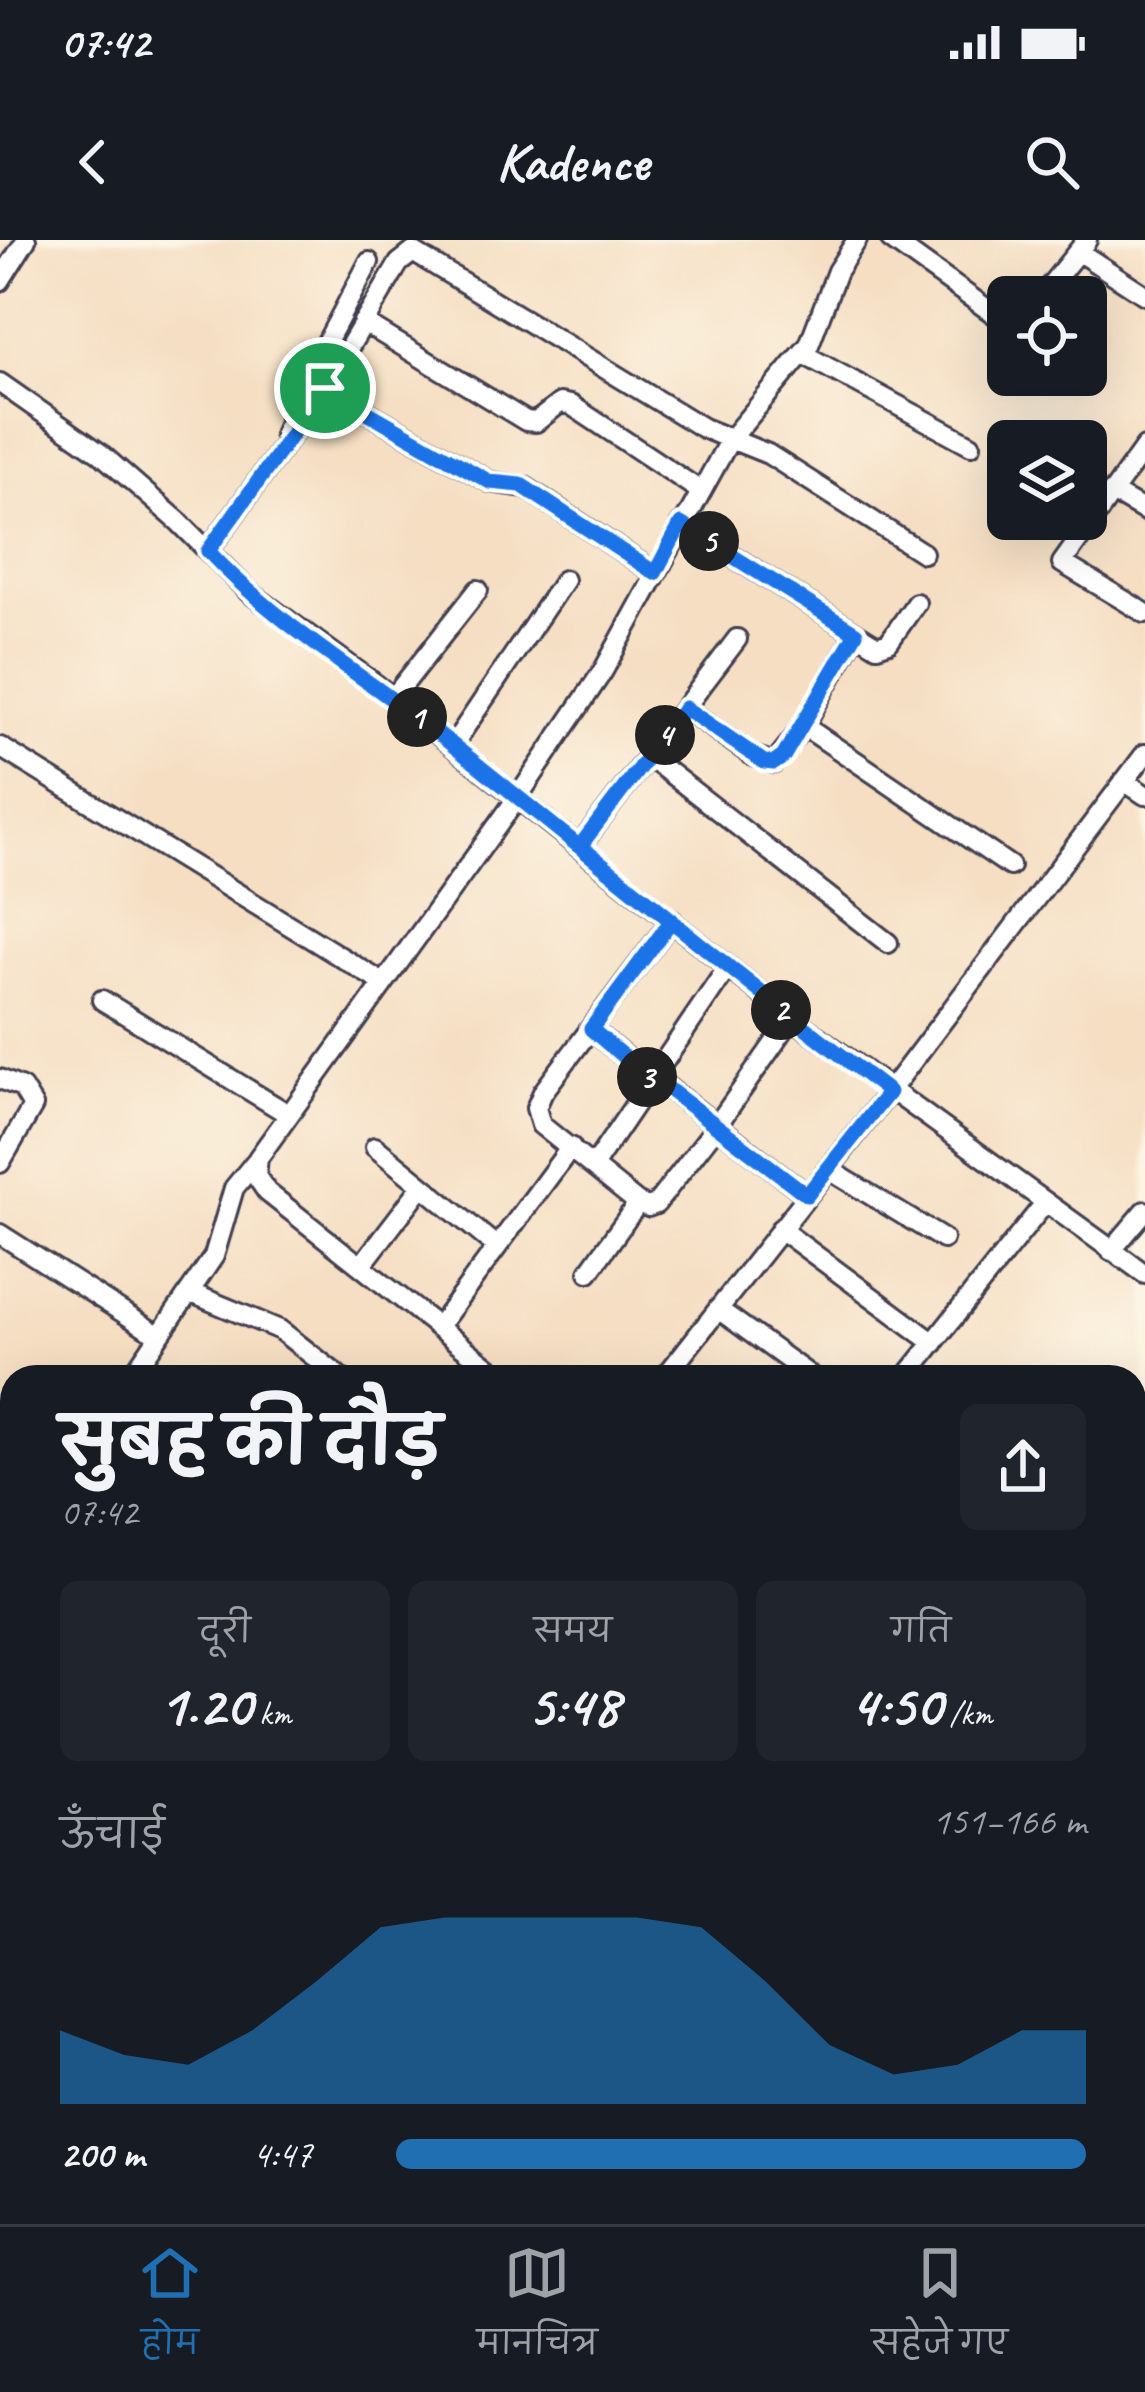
<!DOCTYPE html>
<html lang="hi">
<meta charset="utf-8">
<style>
body{margin:0;font-family:Caveat,"Playpen Sans Deva",sans-serif;background:#20242c;color:#f1f3f6;height:100vh;display:flex;flex-direction:column;font-size:45px;white-space:nowrap}
*{box-sizing:border-box;margin:0}
p{font-size:39px;color:#9ea1a6}
.icon{flex:none;width:66px;height:66px;fill:none;stroke:currentColor;stroke-width:2;stroke-linecap:round;stroke-linejoin:round}
.map{position:relative;flex:1;overflow:hidden}
.side{position:absolute;left:0px;top:1125px;width:1146px;height:861px;display:flex;flex-direction:column;background:#171b24;border-radius:36px 36px 0 0;box-shadow:0 12px 48px #0002}
.side>*{flex:none}
.buttons{position:absolute;left:987px;top:36px;display:grid;gap:24px}
.buttons a{display:grid;place-items:center;width:120px;height:120px;border-radius:18px;background:#171b24;box-shadow:0 12px 48px #0002;font-size:60px}
.pin{position:absolute;display:grid;place-items:center;width:102px;height:102px;color:#fff;margin:-51px;border:6px solid #fff;border-radius:50%;box-shadow:0 3px 12px #0007}
.km{position:absolute;width:60px;height:60px;margin:-30px;border-radius:50%;background:#222;color:#fff;font-size:33px;line-height:60px;text-align:center}
.round{display:grid;place-items:center;flex:none;width:126px;height:126px;border-radius:18px;background:#20242c}
.head{display:flex;align-items:center;justify-content:space-between;height:204px;padding:0 60px}
h1{font-size:66px;font-weight:700;line-height:90px}
.figures{display:grid;grid-template-columns:repeat(3,1fr);gap:18px;height:204px;padding:12px 60px}
.figures div{display:grid;align-content:center;border-radius:18px;background:#20242c;text-align:center}
.figures b{font-size:60px;font-weight:700}
.figures small{font-size:33px;font-weight:400}
.figures p{font-size:33px}
.chart{height:336px;padding:24px 60px}
.chart p{display:flex;justify-content:space-between}
.chart svg{width:100%;height:216px;margin-top:12px;fill:#1f6fb2;opacity:.7}
ul{padding:0 60px;list-style:none;font-size:39px}
li{display:grid;grid-template-columns:192px 144px 1fr;align-items:center;height:90px}
li i{height:30px;border-radius:15px;background:#1f6fb2}
.status{display:flex;justify-content:space-between;align-items:center;height:84px;padding:0 60px;background:#171b24;direction:ltr}
.status svg{height:33px;fill:currentColor}
header{display:flex;justify-content:space-between;align-items:center;height:156px;padding:0 60px;background:#171b24;font-size:54px;font-weight:700}
.menu{display:flex;justify-content:space-around;align-items:center;height:168px;border-top:3px solid #363941;background:#171b24;font-size:33px;color:#9ea1a6}
.menu a{display:grid;justify-items:center;gap:6px}
.menu .selected{color:#1f6fb2}
.map>svg:first-child{display:block}
.lines{fill:none;stroke-linecap:round;stroke-linejoin:round}
.minor-casing{stroke:#423e4f;stroke-width:24}
.minor{stroke:#fff;stroke-width:18}
.route-casing{stroke:#fff;stroke-width:24}
.route{stroke:#1a73e8;stroke-width:15}
</style>
<div class="status"><b>07:42</b><svg viewBox="0 0 49 12"><path d="M0 12V9h3v3zM5 12V6h3v6zM10 12V3h3v9zM15 12V0h3v12zM26 1h20v11H26zM47 4h2v5h-2z"/></svg></div>
<header><svg class="icon" aria-label="back" viewBox="0 0 24 24"><path d="M15 5l-7 7 7 7"/></svg>Kadence<svg class="icon" aria-label="search" viewBox="0 0 24 24"><circle cx="10" cy="10" r="6"/><path d="M15 15l6 6"/></svg></header>
<div class="map">
<svg width="1145" height="1984" viewBox="0 0 1145 1984">
<rect width="100%" height="100%" fill="#fcf5e5"/>
<filter id="ink" filterUnits="userSpaceOnUse"><feTurbulence type="fractalNoise" baseFrequency=".00833" numOctaves="2"/><feDisplacementMap in="SourceGraphic" scale="24" xChannelSelector="R" yChannelSelector="G"/><feConvolveMatrix kernelMatrix="1 2 1 2 8 2 1 2 1" color-interpolation-filters="sRGB"/></filter>
<filter id="wash" filterUnits="userSpaceOnUse"><feTurbulence type="fractalNoise" baseFrequency=".004" numOctaves="4" result="noise"/><feDisplacementMap in="SourceGraphic" scale="48" xChannelSelector="R" yChannelSelector="G"/><feGaussianBlur stdDeviation="2.7" result="paint"/><feColorMatrix in="noise" values="0 0 0 0 0 0 0 0 0 0 0 0 0 0 0 0 0 1.4 0 .05"/><feComposite in="paint" operator="in"/></filter>
<g filter="url(#wash)">
<rect width="100%" height="100%" fill="#f5dec2"/>
</g>
<g filter="url(#ink)">
<g class="lines">
<!-- minor casing -->
<g class="minor-casing">
<path id="minor" d="M891,0l117,84
M1079,12l66,43
M0,41l26,-41
M1041,57l46,-57
M363,82l163,99 10,1 24,-19 11,2 128,85
M803,114l168,91
M0,143l100,70 78,68 71,71 129,94 414,332 353,256
M325,148l165,94 35,5 130,86
M284,195l18,-46 67,-127
M1145,207l-83,116 83,50
M1112,252l33,19
M681,284l196,122 12,-4 27,-39
M208,311l117,-163 74,-125 14,-11 290,176 65,26 155,99
M393,458l85,-108
M685,468l68,48 21,7 30,-37 52,-93
M804,486l206,140
M453,505l111,-165
M0,507l383,236
M648,516l240,187
M1124,541l21,14
M580,606l157,-207
M672,680l-129,172 -7,16 5,17 97,78 10,4 8,-3 59,-76 77,-110
M102,760l186,114
M591,789l60,50 8,2 148,114
M0,839l22,9 11,18 -33,57
M375,907l122,100
M594,925l134,-198
M828,929l115,70
M780,989l154,114
M0,994l158,101
M1111,1011l34,-40
M361,1026l61,-80
M589,1032l49,-69
M189,1052l91,38 60,47
M718,1069l94,68
M438,1087l133,-180
M131,1137l83,-121 20,-68 22,-27
M501,1137l-234,-185 -11,-16 2,-18 260,-361 85,-126 126,-230 80,-96 28,-74 20,-31
M665,1137l224,-285 256,-338
M906,1137l139,-174
M0,1305l12,7
M1134,1332l11,-9
M0,1349l12,-18
M0,1371l12,6
M1134,1433l11,-19
M0,1455l12,9
M0,1754l12,9
M357,1974l14,10
M600,1974l12,10
M700,1974l14,10
M89,1984l6,-10
M441,1984l9,-10
M485,1984l8,-10
M543,1984l8,-10"/>
</g>
<!-- minor -->
<use href="#minor" class="minor"/>
</g>
</g>
<g class="lines" filter="url(#ink)">
<!-- route casing -->
<g class="route-casing">
<path id="route" d="M325,148l-117,163c69,74 158,126 237,188 148,117 293,239 444,353l-82,103 -149,-114 -13,-6 -54,-46 81,-109 -92,-74 105,-138 79,54 10,1 9,-6 73,-124 -175,-109 -26,49 -134,-88 -31,-3 -165,-94"/>
</g>
<!-- route -->
<use href="#route" class="route"/>
</g>
</svg>
<div class="buttons">
<a><svg class="icon" aria-label="locate" viewBox="0 0 24 24"><circle cx="12" cy="12" r="6"/><path d="M12 2v4M12 18v4M2 12h4M18 12h4"/></svg></a>
<a><svg class="icon" aria-label="layers" viewBox="0 0 24 24"><path d="M12 4l9 5-9 5-9-5zM3 14l9 5 9-5"/></svg></a>
</div>
<div class="pin" style="left:325px;top:148px;background:#1e9e55"><svg class="icon" aria-label="arrive" viewBox="0 0 24 24"><path d="M6 21V4h12l-3 4 3 4H6"/></svg></div>
<b class="km" style="left:417px;top:477px">1</b>
<b class="km" style="left:781px;top:770px">2</b>
<b class="km" style="left:647px;top:837px">3</b>
<b class="km" style="left:665px;top:495px">4</b>
<b class="km" style="left:709px;top:301px">5</b>
<section class="side">
<div class="head"><div><h1>सुबह की दौड़</h1><p>07:42</p></div><a class="round"><svg class="icon" aria-label="share" viewBox="0 0 24 24"><path d="M12 15V3M7 8l5-5 5 5M5 13v7h14v-7"/></svg></a></div>
<div class="figures">
<div><p>दूरी</p><b>1.20<small> km</small></b></div>
<div><p>समय</p><b>5:48</b></div>
<div><p>गति</p><b>4:50<small> /km</small></b></div>
</div>
<div class="chart"><p><span>ऊँचाई</span>151–166 m</p>
<svg viewBox="0 0 160 44" preserveAspectRatio="none"><path d="M0 44V29L10 34L20 36L30 29L40 19L50 8L60 6L70 6L80 6L90 6L100 8L110 19L120 32L130 38L140 36L150 29L160 29V44z"/></svg>
</div>
<ul>
<li><b>200 m</b>4:47<i style="width:100%"></i></li>
</ul>
</section>
</div>
<nav class="menu">
<a class="selected"><svg class="icon" aria-label="home" viewBox="0 0 24 24"><path d="M3 11l9-7 9 7M6 9v11h12V9"/></svg>होम</a>
<a><svg class="icon" aria-label="map" viewBox="0 0 24 24"><path d="M3 6l6-2 6 2 6-2v14l-6 2-6-2-6 2zM9 4v14M15 6v14"/></svg>मानचित्र</a>
<a><svg class="icon" aria-label="saved" viewBox="0 0 24 24"><path d="M7 4h10v16l-5-4-5 4z"/></svg>सहेजे गए</a>
</nav>
